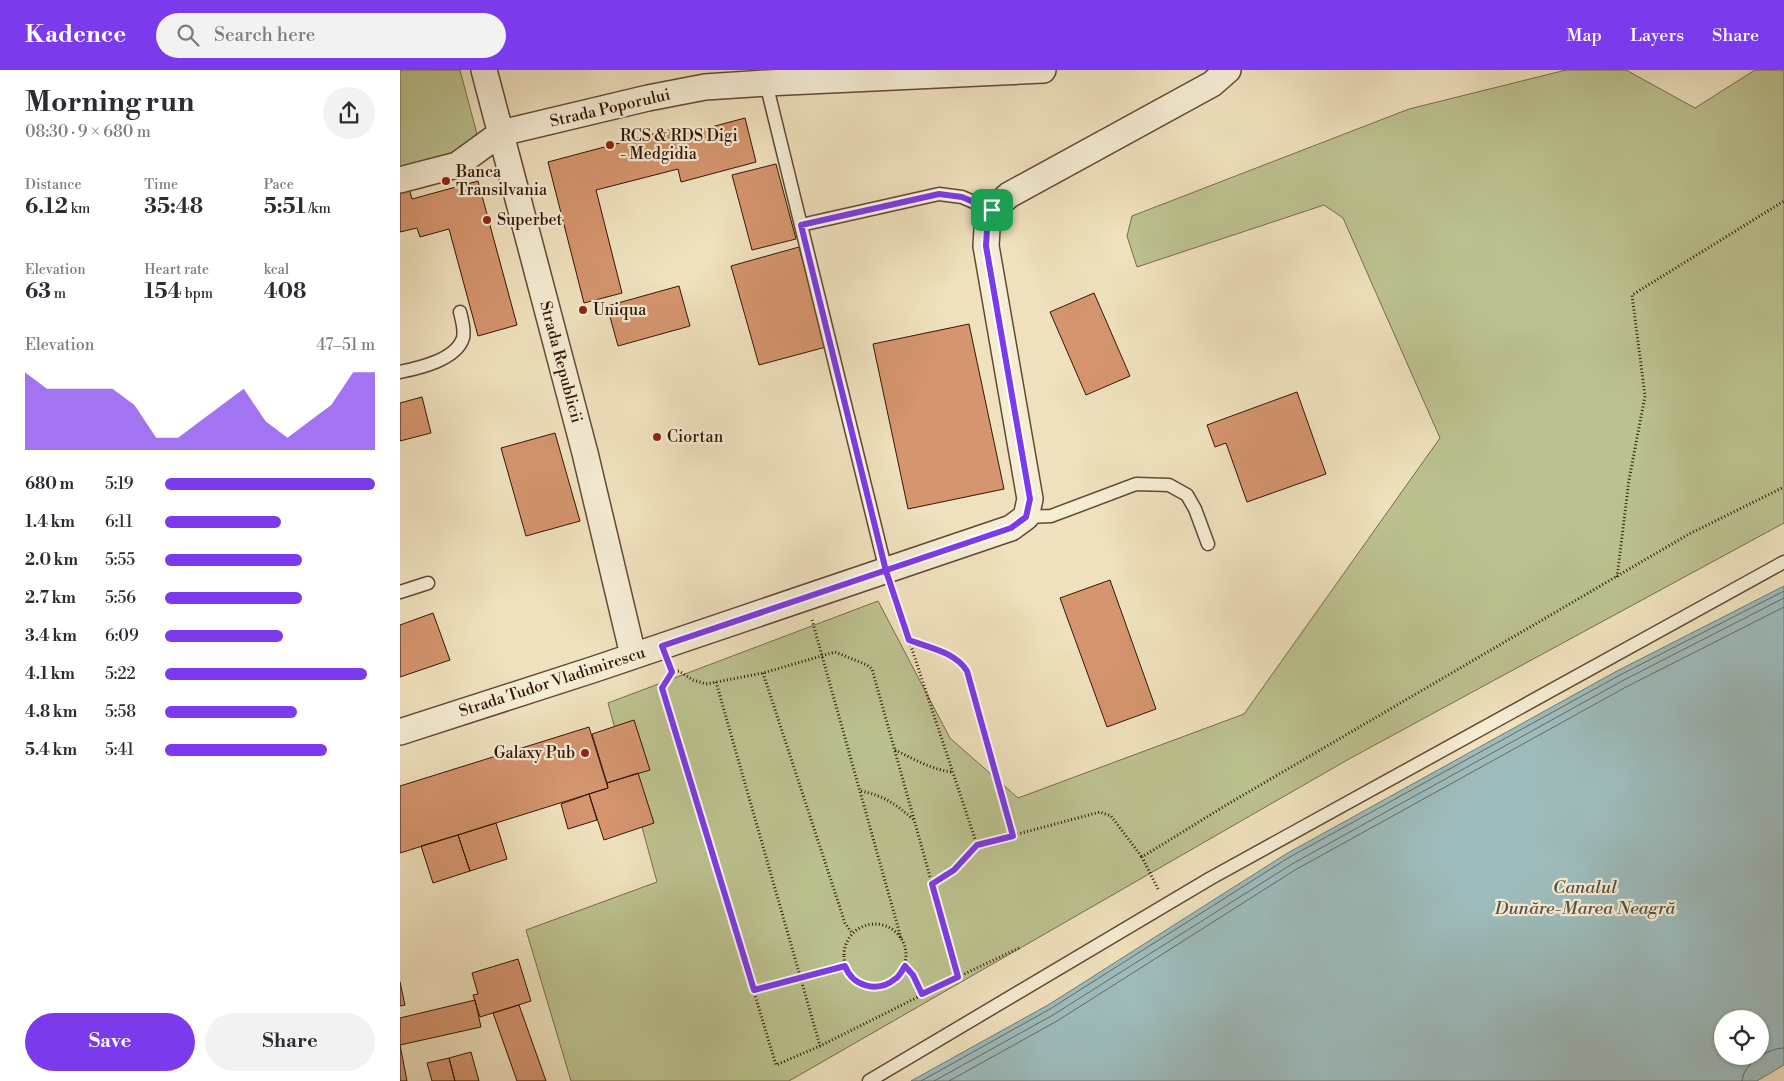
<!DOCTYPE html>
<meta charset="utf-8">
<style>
body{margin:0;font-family:"Libre Bodoni",serif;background:#f2f2f3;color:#2b2b33;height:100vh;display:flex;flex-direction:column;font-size:19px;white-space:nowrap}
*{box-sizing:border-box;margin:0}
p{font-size:16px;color:#7c7c81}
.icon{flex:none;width:28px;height:28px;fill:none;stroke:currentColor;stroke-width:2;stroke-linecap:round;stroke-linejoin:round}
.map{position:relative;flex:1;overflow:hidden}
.sheet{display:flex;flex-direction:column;background:#fff;width:400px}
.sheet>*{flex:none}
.buttons{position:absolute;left:1314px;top:940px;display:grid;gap:10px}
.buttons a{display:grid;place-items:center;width:55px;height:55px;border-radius:50%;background:#fff;box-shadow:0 1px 4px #0004;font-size:25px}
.pin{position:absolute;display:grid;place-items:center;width:42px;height:42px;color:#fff;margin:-21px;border-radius:10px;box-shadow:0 2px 8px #0006}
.round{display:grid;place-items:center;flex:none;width:52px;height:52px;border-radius:26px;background:#f2f2f3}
.head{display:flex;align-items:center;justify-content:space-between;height:85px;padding:0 25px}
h1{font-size:28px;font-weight:700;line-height:38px}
.figures{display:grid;grid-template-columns:repeat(3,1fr);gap:8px;height:85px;padding:5px 25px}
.figures div{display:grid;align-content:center}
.figures b{font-size:21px;font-weight:700}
.figures small{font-size:14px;font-weight:400}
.figures p{font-size:14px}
.chart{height:140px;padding:10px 25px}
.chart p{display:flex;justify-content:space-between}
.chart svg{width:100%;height:90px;margin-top:5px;fill:#7c3aed;opacity:.7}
.button{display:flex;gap:10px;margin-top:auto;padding:10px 25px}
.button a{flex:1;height:58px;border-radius:30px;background:#7c3aed;color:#fff;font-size:20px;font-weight:700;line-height:58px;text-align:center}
.button a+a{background:#f2f2f3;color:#2b2b33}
ul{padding:0 25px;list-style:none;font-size:16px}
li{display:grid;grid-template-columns:80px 60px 1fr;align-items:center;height:38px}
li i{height:12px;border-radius:6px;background:#7c3aed}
header{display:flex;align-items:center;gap:30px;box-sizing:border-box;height:70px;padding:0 25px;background:#7c3aed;color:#fff}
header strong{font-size:24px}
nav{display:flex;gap:28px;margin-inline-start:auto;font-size:18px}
.search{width:350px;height:45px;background:#f2f2f3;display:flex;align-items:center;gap:12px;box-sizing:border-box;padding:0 18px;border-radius:28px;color:#7c7c81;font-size:19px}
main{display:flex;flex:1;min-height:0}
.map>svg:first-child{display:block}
.green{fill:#bcc28f;stroke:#786c4a}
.water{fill:#9dbbbb;stroke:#737973;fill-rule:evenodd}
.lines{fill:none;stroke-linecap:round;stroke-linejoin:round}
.shore{stroke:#686860;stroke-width:1}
.building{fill:#d5956e;stroke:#331606}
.lane-casing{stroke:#624934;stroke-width:15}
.street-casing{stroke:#624934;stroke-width:28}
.path{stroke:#331606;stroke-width:3;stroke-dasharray:1 2.5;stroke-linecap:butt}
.lane{stroke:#f5ecd4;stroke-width:12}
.street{stroke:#f5ecd4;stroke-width:25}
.route-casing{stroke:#fff;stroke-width:10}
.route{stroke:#7c3aed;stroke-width:6}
.poi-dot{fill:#8f2418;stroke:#f5ecd4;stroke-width:2}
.labels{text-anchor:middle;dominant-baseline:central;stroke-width:4.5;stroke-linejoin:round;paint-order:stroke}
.street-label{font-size:16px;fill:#331606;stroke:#f5ecd4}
.poi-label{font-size:16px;fill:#331606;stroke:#f5ecd4;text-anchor:start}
.water-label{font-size:18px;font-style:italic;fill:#585045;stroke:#f5ecd4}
</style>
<header>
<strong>Kadence</strong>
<div class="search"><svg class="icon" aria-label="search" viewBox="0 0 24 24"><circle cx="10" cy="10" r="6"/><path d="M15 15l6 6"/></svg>Search here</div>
<nav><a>Map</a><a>Layers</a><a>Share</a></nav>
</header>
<main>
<section class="sheet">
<div class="head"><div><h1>Morning run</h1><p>08:30 · 9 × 680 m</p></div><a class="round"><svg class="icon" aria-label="share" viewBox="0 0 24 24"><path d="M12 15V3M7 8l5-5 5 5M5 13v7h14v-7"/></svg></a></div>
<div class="figures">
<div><p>Distance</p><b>6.12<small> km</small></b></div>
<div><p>Time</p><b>35:48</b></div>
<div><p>Pace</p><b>5:51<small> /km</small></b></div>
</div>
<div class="figures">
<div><p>Elevation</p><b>63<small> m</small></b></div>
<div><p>Heart rate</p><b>154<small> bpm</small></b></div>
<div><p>kcal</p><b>408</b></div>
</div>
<div class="chart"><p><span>Elevation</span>47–51 m</p>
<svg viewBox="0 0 160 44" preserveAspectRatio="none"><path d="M0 44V6L10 14L20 14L30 14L40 14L50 22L60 38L70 38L80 30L90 22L100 14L110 30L120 38L130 30L140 22L150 6L160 6V44z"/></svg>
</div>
<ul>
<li><b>680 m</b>5:19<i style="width:100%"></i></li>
<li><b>1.4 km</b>6:11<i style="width:55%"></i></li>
<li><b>2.0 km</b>5:55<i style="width:65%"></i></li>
<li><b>2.7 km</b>5:56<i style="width:65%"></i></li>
<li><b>3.4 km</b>6:09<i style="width:56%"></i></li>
<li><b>4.1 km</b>5:22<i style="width:96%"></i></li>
<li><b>4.8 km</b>5:58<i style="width:63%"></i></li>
<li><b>5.4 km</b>5:41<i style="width:77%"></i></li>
</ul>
<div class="button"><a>Save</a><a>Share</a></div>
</section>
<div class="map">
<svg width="1384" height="1011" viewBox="0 0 1384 1011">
<rect width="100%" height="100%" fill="#efe1bd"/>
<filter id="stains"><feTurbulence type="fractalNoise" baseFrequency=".004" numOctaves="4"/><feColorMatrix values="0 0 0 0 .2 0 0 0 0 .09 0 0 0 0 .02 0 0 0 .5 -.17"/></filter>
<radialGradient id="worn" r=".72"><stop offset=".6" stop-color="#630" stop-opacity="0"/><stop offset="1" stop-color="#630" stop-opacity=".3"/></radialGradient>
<!-- green -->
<path class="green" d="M0,0h60l22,83 -82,22z
M1166,0h60l69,38 60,-38h29v453l-435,236 -560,322h-218l-45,-151 131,-48 -49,-179 270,-102 72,137 68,60 226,-84 196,-276 -97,-220 -19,-13 -187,62 -10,-31 5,-20 277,-107z"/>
<!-- water -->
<path class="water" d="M1384,516v479l-27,16h-846l137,-76 238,-151 331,-183zM1322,949h38v37h-38z"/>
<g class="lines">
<!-- shore -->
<path class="shore" d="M521,1011l129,-72 238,-151 332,-183 164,-84
M534,1011l119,-66 239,-151 330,-183 162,-83
M549,1011l108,-60 238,-151 331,-183 158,-80
M1342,1011c1,-17 26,-33 42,-33"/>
</g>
<!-- building -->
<path class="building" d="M345,48l11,44 -75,20 -3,-13 -82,21 26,103 -38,10 -36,-141 124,-33 2,8z
M376,94l20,75 -44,11 -20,-75z
M78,111l39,144 -39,11 -29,-107 -29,8 -3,-9 -17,4v-41l9,-3 3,11z
M399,177l27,100 -67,18 -28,-99z
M279,216l11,40 -72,20 -11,-40z
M694,223l36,83 -44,19 -36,-83z
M569,254l35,165 -96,20 -35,-165z
M897,322l29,82 -79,28 -21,-59 -11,4 -8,-22z
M22,327l9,36 -31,8v-38z
M155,363l25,88 -54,15 -25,-88z
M710,510l46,129 -49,18 -47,-129z
M33,543l17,47 -50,17v-52z
M234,650l16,50 -43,13 -15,-49z
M189,657l19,61 -208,65v-67z
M238,703l16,50 -50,17 -15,-46 19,-6 -1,-5z
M189,724l8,26 -29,9 -7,-25z
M96,753l11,36 -37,12 -12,-36z
M58,765l12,36 -37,12 -12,-37z
M118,889l13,42 -51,16 -7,-22 5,-1 -6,-21z
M0,912l5,23 -5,1z
M75,930l6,27 -81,18v-27z
M119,935l27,76h-29l-24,-68z
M0,975l7,36h-7z
M71,982l8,29h-24l-6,-23z
M49,988l6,23h-23l-5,-18z"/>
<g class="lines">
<!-- lane casing -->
<g class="lane-casing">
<path id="lane" d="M366,13l120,488
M401,155l138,-31 23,3 30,13
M0,302c19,-4 56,-12 63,-34 2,-8 -1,-18 -3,-26
M626,447l25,-1 85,-32 33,1 18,10 8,14 13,35
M0,522l28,-9
M469,1011l342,-203 573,-316"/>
</g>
<!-- street casing -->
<g class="street-casing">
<path id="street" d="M84,0l101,383 48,202
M0,110l57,-15 44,-32 147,-35 57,-11 61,-4 277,-13
M0,662l195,-63 416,-141 15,-11 4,-18 -44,-253 1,-17 5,-19 17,-15 203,-111 16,-14"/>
</g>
<!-- path -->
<path class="path" d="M1217,507l12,-97 16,-84 -13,-101 152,-94
M493,522l84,253 123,-33 11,4 31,41
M412,550l89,318
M509,570l46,17 7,5 5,9 46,164
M270,598l2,4 7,-1 14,9 13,4 57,-11 72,-21 32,13 5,4 86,308 -138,69 -44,19 -114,-377 10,-16
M363,603l82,250 7,10
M316,612l104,364
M495,680c19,9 37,20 58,22
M461,721c23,5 35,13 53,29
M532,814l22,-14 23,-25
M758,819l-16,-32 86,-53 461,-270 95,-47
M444 885a31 31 0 1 1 62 0a31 31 0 1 1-62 0Z
M505,896l8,9 9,19
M558,907l61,-29
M354,920l91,-24"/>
<!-- lane -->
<use href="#lane" class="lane"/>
<!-- street -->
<use href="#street" class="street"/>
</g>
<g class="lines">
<!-- route casing -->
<g class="route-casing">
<path id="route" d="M592,140l-5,19 -1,17 44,253 -4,18 -15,11 -349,118 10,26 -10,16 92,302 91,-24c8,21 33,27 50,13 5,-3 7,-9 10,-13l8,9 9,19 36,-17 -26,-93 22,-14 23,-25 36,-9 -46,-165c-12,-19 -37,-23 -58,-31l-23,-69 -85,-346 138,-31 23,3 30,13"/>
</g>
<!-- route -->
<use href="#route" class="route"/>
</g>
<!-- markers -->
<g class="poi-dot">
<circle cx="210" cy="75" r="5"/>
<circle cx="46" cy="111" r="5"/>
<circle cx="87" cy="150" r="5"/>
<circle cx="183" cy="240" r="5"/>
<circle cx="257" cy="367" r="5"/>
<circle cx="185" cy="683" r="5"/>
</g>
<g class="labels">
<!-- street labels -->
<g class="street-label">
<text transform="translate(210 38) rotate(-13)">Strada Poporului</text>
<text transform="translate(161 292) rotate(75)">Strada Republicii</text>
<text transform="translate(152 612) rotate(-18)">Strada Tudor Vladimirescu</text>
</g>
<!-- poi labels -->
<g class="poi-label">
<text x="220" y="66">RCS &amp; RDS Digi<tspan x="220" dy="18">- Medgidia</tspan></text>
<text x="56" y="102">Banca<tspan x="56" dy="18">Transilvania</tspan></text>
<text x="97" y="150">Superbet</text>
<text x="193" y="240">Uniqua</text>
<text x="267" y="367">Ciortan</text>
<text x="175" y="683" text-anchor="end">Galaxy Pub</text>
</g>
<!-- water labels -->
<g class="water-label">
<text x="1185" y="817">Canalul<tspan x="1185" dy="21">Dunăre-Marea Neagră</tspan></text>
</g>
</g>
<rect width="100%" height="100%" filter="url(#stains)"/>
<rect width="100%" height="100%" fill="url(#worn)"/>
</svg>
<div class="buttons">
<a><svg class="icon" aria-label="locate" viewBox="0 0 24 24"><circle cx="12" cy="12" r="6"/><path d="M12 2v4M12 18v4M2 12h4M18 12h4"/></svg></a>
</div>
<div class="pin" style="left:592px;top:140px;background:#1e9e55"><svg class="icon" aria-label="arrive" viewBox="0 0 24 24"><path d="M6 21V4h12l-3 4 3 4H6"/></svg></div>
</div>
</main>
